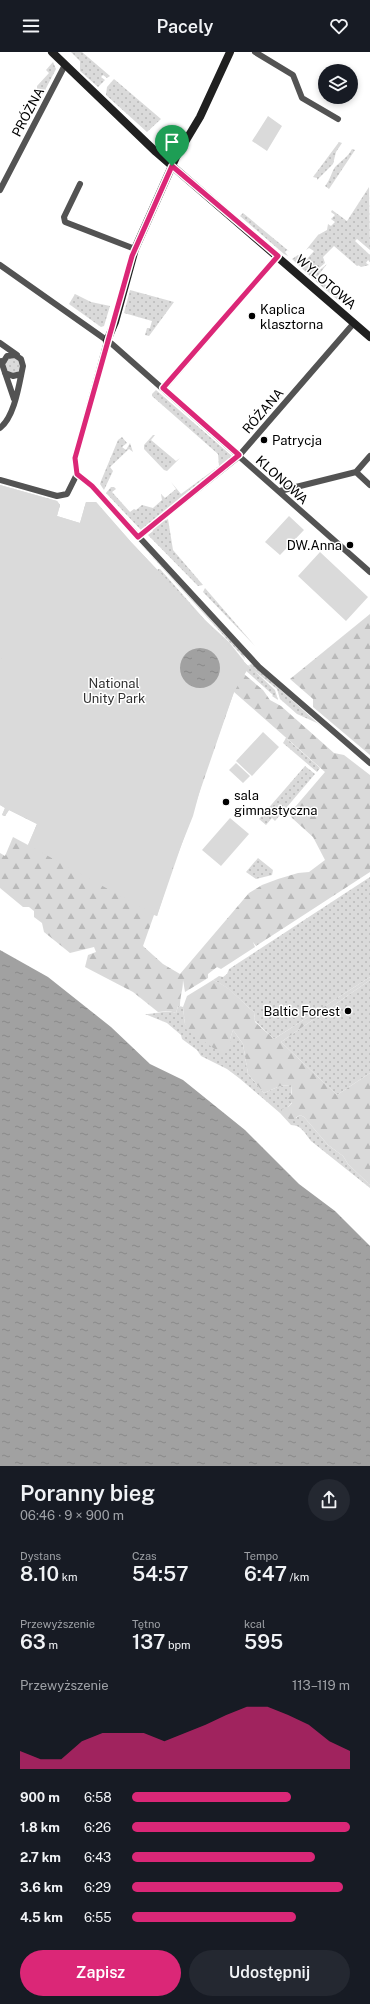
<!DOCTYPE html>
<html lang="pl">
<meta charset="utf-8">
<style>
body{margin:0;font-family:"Public Sans",sans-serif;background:#242831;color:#f1f3f6;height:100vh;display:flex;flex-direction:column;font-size:15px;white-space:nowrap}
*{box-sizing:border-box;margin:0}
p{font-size:13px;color:#9ea1a6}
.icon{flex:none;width:22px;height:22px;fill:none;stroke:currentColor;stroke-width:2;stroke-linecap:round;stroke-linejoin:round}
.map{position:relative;height:1414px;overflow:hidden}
.panel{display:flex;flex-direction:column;background:#171b24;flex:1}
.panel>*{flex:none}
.fabs{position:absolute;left:318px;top:12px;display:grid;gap:8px}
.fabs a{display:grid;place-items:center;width:40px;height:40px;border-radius:50%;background:#171b24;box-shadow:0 2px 6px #0003;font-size:20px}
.pin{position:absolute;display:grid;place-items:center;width:34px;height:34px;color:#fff;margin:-41px -17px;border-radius:50% 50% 50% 0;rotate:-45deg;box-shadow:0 0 4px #0007}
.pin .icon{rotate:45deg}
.round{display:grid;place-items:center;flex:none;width:42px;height:42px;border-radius:21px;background:#242831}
.overview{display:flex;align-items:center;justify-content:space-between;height:68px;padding:0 20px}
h1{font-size:22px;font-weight:600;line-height:30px}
.metrics{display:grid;grid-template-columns:repeat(3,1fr);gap:6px;height:68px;padding:4px 20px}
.metrics div{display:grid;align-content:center}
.metrics b{font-size:20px;font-weight:600}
.metrics small{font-size:11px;font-weight:400}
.metrics p{font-size:11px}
.chart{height:112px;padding:8px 20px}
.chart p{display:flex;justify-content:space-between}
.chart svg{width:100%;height:72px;margin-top:4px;fill:#db2777;opacity:.7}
.action{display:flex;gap:8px;margin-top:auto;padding:8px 20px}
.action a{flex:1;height:46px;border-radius:24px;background:#db2777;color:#fff;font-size:16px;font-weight:600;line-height:46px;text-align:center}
.action a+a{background:#242831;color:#f1f3f6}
ul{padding:0 20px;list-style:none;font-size:13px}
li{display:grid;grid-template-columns:64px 48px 1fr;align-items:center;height:30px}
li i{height:10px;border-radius:5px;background:#db2777}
header{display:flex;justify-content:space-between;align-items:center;height:52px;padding:0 20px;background:#171b24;font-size:18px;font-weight:600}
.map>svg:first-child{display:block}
.grass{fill:url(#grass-dots)}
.forest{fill:url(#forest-firs);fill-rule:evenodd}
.green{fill:#dadada}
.water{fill:url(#water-ripples)}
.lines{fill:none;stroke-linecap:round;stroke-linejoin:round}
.street{stroke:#535353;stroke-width:6}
.secondary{stroke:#202020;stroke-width:8}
.route-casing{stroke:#fff;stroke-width:8}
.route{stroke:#db2777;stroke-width:5}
.poi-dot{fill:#000;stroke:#fff;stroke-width:1.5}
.labels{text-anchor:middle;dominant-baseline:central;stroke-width:3;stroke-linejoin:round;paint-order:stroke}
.street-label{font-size:13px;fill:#000;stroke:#fff}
.poi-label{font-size:13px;fill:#000;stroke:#fff;text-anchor:start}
.park-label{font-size:13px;fill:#313131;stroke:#fff}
</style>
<header><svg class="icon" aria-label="menu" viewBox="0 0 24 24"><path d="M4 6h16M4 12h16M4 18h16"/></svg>Pacely<svg class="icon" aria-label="heart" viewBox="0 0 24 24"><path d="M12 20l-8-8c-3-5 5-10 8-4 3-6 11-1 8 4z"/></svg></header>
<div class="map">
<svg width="370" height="1414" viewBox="0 0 370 1414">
<defs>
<pattern id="grass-dots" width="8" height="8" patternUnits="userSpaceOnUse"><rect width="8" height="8" fill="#dadada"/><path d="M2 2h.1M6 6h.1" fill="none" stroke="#b9b9b9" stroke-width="1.8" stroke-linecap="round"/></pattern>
<pattern id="forest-firs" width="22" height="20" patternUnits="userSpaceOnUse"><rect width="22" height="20" fill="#dadada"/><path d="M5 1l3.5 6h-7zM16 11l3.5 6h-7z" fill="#b9b9b9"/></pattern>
<pattern id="water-ripples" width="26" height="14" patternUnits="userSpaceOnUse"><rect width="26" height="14" fill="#a1a1a1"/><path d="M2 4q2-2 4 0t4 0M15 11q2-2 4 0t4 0" fill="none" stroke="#898989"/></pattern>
</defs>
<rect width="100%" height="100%" fill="#fff"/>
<!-- grass -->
<path class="grass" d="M71,0h11l28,24 -3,2 -4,-3 -2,2 4,3 -7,7 -18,-16v-10z
M53,10l3,7 -13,25h-3l-3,-3v-5l12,-13 -3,-3z
M114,27l47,40 -14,13 -41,-37 1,-8z
M339,90l3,1 -6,9 -3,12 -16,16v-2l-4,-1z
M352,97l3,1 -26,39 -4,-3c5,-5 7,-16 11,-20 6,-6 12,-9 16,-17z
M369,135l1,63 -13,-11 -2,2 15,14v7l-2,-2 -2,3 3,2 -8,2 -3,-2 -1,1 -23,-20 -11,11 2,6 -15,13 -18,-17 6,-4 9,4 7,-8 -5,-3 -3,2 12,-15 9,-5 1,-6 3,2 4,-4 -4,-3 4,-4 -4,-3 1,-2 15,11z
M243,161l47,39 -3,-2 -2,2 3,4 -4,-2 -44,-38z
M327,212l-10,13 24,22 -2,2 -28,-24z
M130,238l44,12 -25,34 -4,-1 2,-7h3l2,-7 -28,-8z
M75,242l16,8 19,4 -6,20 -3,1 -32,-23z
M5 313a8 8 0 1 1 16 0a8 8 0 1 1-16 0Z
M156,338l76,66v3l-14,11 -2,-2 3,-2 -1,-12 -66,-58v-2z
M153,383h2l-4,5 25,21 4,-3 -13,13 -3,-1 -20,-21v-4z
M122,385l5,6 -5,4 4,3 4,-7 3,9 -4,-3 -19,18 3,4 -9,19 -4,-6 1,-3 17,-41z
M215,417l2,2 -76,59 -35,-37 5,-6h3l2,2 -4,3 18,20 4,-3 2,1 6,-5 11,3 9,-8 -1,-6 4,4 11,-9 -5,-7 10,12z
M164,467l2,1 2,-1 5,31 30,35 -5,1 -50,-51 5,-4 -2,-3z
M135,486l109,117 1,4z
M158,517h2l45,51 24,22 15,19 -1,3 -87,-91z
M205,536l50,58 -52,-54z
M252,612l71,64 -6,-5 -20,-9 -17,-15 -3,-10 -25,-20 -3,-4z
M248,613l27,25 3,10 -6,-4 1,-1 -29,-26z
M286,686l34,30 -3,4 -34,-29z
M305,714l10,8 -40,47 -3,-3 -6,7 -7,-6z
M258,806l15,12 -1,5 -16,4 -10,-7z
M370,825v100l-96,62 -19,-18 -1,-9c-14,-11 -25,-26 -41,-32l6,-4 4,1 4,-3 2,-5z
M370,928v93l-33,22 -56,-53z
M178,954l5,1 2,17 45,15 3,-9 10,14 5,30 16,19 16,-7 11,-1 1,17 -4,5 8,11 4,-3 4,2 24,28 15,11 5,8 22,21v3l-59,-47c-6,-7 -9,-16 -20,-16l-11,-12 -41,-35 -12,-9 -26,-13 -4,-6 -15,-11 -1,-4 -14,-12 -22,-9c11,1 19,-5 31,-1z"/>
<!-- forest -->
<path class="forest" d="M0,433l57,16 3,4 -3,11 23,7 6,-21h10l35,40 118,125 -5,7 19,16 7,10 11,6 53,47 10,2 26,20v97l-114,74 -3,-4 2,5 -34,22 -4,-2 -9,7v4l-23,14 -2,-12c0,10 -3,16 -3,26l3,1 4,-11 26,-16c17,6 27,21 41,32l1,10 19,17 96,-62v3l-89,62 56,53 33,-22v112l-22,-21 -5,-8 -15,-11 -24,-28 -4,-2 -8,5 -7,-3 -4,-5 2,-4 5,-1 4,-4 -4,-4 4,-5 -1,-9 -11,1 -16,7 -16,-19 -5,-30 -10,-14 -3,9 2,6 -10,9 -36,-25 1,-3 -2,-2 -2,-17 -5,-1 -2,7 -7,-2 -11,1 -25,-20 -48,-25 3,-12 8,-3 -2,-5 -24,6 -26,-21 -2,-9 -8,-6v-6l-5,-4h-6l-23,-19v-35l5,3 8,-19 15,8 9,-21 -28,-14 -4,6 -3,-1 3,-7 -5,-3zM234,640l91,80 -35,41 2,5 21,19 12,23 -16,12 -11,1 -20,6 -16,6 -13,8 -69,81 -17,-10 -20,-18 11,-31 3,1z
M370,562v141l-57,-48v-8l-23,-20z"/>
<!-- green -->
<path class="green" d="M268,64l14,10 -15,25 -15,-10z
M0,433l57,16 3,4 -3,11 23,7 6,-21h10l35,40 118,125 -15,25 -31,87 -10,37 -20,50 -16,50 -129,-71 9,-21 -28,-14 -4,6 -3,-1 3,-7 -5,-3v-139l2,-10 -2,-1z
M289,464l15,14 -24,25 -15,-13z
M320,500l48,45 -22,24 -48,-45z
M263,680l16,15 -27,29 -16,-15z
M236,711l14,13 -7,7 -14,-13z
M230,766l19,16 -28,32 -19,-16z"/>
<!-- water -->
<path class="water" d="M180 616a20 20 0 1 1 40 0a20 20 0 1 1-40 0Z
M0,898l48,27 63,50 39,37 33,16 62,50 54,54 36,27 35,35v220h-370z"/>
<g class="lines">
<!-- street -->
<path class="street" d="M255,0l38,23 9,23 36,21
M80,132l-16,33 1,5 70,27
M0,138l65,-125
M0,213l112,79 258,228
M0,291l17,12
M1,309l13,38
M5,321l8,3 8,-2
M163,337l115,-133
M0,376c15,-12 19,-44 23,-62l-2,-7 -6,-4 -8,1 -5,8
M356,420l14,13
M77,422l15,12 167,181 111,96
M0,428l57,16 10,-2 10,-20 -2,-16 32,-117
M280,439l76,-19 14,-16
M138,485l99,-79 117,-135"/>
<!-- secondary -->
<path class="secondary" d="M52,0l104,100 214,185
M107,289l8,-19 20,-73 41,-92 24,-40 30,-65"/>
</g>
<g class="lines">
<!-- route casing -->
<g class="route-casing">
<path id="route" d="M172,114l106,90 -115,132 76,67 -101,82 -46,-51 -15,-12 -2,-16 57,-202z"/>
</g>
<!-- route -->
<use href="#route" class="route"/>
</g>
<!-- markers -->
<g class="poi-dot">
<circle cx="252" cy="264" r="4"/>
<circle cx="264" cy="388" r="4"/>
<circle cx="350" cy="493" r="4"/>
<circle cx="226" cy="750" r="4"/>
<circle cx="348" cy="959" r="4"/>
</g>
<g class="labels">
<!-- street labels -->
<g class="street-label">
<text transform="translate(28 60) rotate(-62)">PRÓŻNA</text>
<text transform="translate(326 230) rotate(41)">WYLOTOWA</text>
<text transform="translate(263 359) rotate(-49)">RÓŻANA</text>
<text transform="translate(282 428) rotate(42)">KLONOWA</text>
</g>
<!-- poi labels -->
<g class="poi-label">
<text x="260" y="257">Kaplica<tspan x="260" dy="15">klasztorna</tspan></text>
<text x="272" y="388">Patrycja</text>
<text x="342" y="493" text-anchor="end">DW.Anna</text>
<text x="234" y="743">sala<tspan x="234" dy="15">gimnastyczna</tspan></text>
<text x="340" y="959" text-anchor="end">Baltic Forest</text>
</g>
<!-- park labels -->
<g class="park-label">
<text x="114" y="631">National<tspan x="114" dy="15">Unity Park</tspan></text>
</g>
</g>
</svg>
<div class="fabs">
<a><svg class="icon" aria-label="layers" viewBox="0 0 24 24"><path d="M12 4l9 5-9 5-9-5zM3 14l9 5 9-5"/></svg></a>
</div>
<div class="pin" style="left:172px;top:114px;background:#1e9e55"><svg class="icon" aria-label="arrive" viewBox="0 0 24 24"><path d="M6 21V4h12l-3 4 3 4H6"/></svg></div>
</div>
<section class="panel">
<div class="overview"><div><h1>Poranny bieg</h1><p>06:46 · 9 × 900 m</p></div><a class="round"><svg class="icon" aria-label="share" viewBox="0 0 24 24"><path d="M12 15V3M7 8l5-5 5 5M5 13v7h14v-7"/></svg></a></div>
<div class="metrics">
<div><p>Dystans</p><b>8.10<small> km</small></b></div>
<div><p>Czas</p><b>54:57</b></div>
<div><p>Tempo</p><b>6:47<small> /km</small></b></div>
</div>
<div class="metrics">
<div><p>Przewyższenie</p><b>63<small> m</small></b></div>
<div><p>Tętno</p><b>137<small> bpm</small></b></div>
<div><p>kcal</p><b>595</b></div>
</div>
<div class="chart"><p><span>Przewyższenie</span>113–119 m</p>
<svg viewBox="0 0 160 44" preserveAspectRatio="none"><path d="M0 44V33L10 38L20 38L30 27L40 22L50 22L60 22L70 27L80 22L90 17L100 11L110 6L120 6L130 11L140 17L150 27L160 33V44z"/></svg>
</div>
<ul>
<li><b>900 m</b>6:58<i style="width:73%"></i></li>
<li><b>1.8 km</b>6:26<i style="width:100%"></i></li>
<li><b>2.7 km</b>6:43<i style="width:84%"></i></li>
<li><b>3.6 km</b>6:29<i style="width:97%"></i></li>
<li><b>4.5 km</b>6:55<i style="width:75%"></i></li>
</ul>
<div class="action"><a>Zapisz</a><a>Udostępnij</a></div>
</section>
